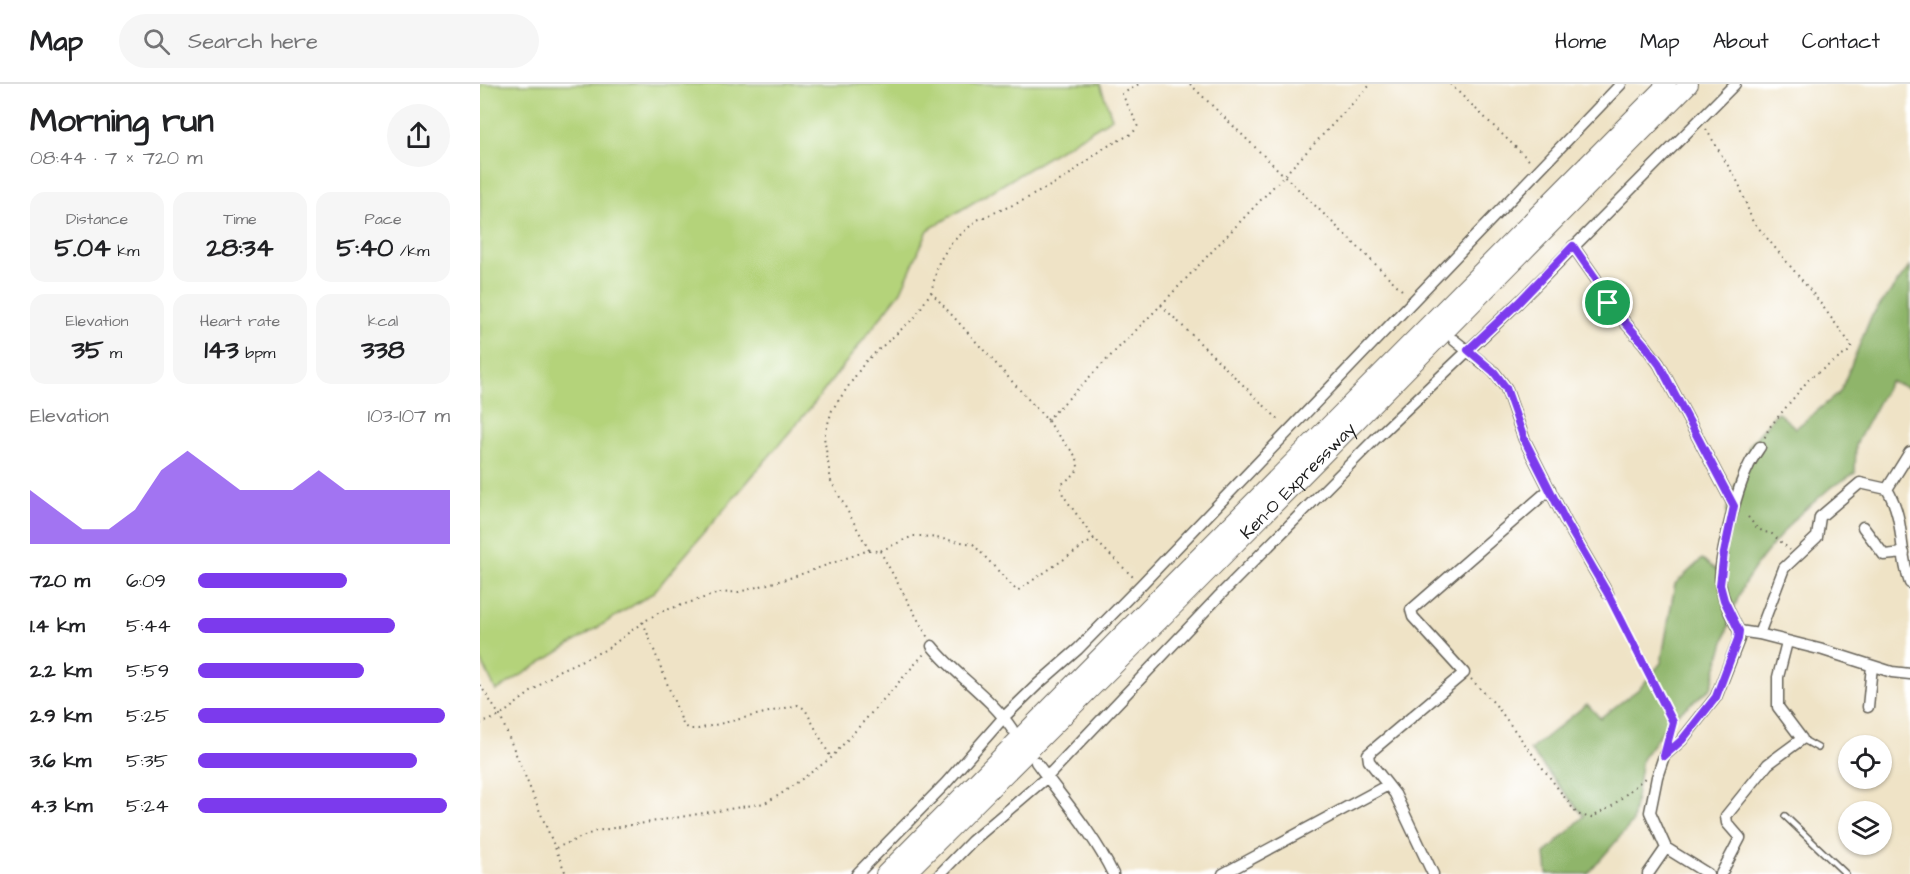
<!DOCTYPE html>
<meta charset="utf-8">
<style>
body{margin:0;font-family:"Architects Daughter",sans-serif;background:#f6f6f6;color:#202124;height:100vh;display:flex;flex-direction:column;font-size:22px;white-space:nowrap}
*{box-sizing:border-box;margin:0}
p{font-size:20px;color:#757577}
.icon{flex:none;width:33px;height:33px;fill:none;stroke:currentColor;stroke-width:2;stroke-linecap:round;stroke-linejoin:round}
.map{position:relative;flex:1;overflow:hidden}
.panel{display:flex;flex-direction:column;background:#fff;width:480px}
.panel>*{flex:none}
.tools{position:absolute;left:1358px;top:651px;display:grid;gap:12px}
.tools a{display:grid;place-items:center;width:54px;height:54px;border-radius:50%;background:#fff;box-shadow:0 2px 4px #0004;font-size:30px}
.pin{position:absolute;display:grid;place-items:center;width:51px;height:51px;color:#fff;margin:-26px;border:3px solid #fff;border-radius:50%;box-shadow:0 2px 6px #0007}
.round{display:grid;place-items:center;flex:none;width:63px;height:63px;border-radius:32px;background:#f6f6f6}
.head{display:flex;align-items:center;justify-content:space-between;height:102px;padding:0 30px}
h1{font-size:33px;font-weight:800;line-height:45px}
.stats{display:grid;grid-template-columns:repeat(3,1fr);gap:9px;height:102px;padding:6px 30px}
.stats div{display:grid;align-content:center;border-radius:15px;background:#f6f6f6;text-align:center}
.stats b{font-size:26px;font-weight:800}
.stats small{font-size:16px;font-weight:400}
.stats p{font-size:16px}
.chart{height:168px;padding:12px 30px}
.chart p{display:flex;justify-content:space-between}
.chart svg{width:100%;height:108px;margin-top:6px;fill:#7c3aed;opacity:.7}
ul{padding:0 30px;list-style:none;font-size:20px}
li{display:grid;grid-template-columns:96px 72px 1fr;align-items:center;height:45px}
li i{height:15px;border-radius:8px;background:#7c3aed}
header{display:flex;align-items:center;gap:36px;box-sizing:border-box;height:84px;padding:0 30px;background:#fff;border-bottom:2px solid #e0e0e0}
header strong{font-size:28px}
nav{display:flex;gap:33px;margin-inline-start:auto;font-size:21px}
.search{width:420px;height:54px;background:#f6f6f6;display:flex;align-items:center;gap:15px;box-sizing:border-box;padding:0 21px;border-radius:33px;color:#757577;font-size:22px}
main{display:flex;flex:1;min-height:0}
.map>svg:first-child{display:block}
.green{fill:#b4d37a;stroke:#68784b;stroke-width:1.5}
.forest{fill:#8fb56a;stroke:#566843;stroke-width:1.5}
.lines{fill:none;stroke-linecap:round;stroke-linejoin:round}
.service-casing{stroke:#666258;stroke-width:8}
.minor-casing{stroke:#666258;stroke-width:13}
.motorway-casing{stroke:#666258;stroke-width:20}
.path{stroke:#666258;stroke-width:2;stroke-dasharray:1.5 4.5;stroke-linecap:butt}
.service{stroke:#fff;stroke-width:5}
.minor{stroke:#fff;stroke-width:10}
.motorway{stroke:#fff;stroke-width:18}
.route-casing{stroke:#fff;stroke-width:12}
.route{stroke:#7c3aed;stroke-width:8}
.labels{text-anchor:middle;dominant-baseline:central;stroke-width:4.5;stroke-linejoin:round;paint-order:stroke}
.street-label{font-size:18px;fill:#1c1c1c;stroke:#fff}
</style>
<header>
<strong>Map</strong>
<div class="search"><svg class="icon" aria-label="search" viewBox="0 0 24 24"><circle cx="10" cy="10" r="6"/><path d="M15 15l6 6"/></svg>Search here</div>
<nav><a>Home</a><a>Map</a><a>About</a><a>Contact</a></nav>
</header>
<main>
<section class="panel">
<div class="head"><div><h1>Morning run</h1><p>08:44 · 7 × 720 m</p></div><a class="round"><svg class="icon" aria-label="share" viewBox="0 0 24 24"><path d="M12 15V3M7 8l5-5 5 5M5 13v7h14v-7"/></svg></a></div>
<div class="stats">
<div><p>Distance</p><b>5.04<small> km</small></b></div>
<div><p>Time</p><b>28:34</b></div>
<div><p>Pace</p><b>5:40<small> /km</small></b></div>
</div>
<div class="stats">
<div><p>Elevation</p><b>35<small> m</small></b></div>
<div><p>Heart rate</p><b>143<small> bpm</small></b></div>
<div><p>kcal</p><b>338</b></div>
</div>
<div class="chart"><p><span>Elevation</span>103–107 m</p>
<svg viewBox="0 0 160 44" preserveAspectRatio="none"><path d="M0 44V22L10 30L20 38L30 38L40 30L50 14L60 6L70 14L80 22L90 22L100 22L110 14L120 22L130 22L140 22L150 22L160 22V44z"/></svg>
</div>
<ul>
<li><b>720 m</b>6:09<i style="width:59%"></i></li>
<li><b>1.4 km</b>5:44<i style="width:78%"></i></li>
<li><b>2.2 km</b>5:59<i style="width:66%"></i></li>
<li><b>2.9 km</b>5:25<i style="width:98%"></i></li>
<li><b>3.6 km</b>5:35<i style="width:87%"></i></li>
<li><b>4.3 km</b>5:24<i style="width:99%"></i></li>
</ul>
</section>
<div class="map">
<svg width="1430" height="790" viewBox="0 0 1430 790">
<rect width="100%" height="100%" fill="#fff"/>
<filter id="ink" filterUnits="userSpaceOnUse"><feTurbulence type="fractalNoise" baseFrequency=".0167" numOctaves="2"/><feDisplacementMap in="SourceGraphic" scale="12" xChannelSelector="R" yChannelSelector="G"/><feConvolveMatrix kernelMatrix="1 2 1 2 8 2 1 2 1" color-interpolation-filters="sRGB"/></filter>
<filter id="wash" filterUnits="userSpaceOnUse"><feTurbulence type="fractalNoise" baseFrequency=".008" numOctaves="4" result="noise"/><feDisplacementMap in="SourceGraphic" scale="24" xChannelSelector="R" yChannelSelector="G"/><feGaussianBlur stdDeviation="1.35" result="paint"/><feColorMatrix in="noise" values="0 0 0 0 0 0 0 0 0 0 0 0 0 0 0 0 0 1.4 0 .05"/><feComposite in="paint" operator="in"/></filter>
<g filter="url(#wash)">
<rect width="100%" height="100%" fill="#efe3c6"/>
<!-- green -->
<path class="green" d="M0,0h620l12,34 -184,112 -27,61 -85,110 -163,192 -157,98 -16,-33z"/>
<!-- forest -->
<path class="forest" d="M1430,182v123l-20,-8 -34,63 -1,29 -25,15 -37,32 -35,43 -14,21 -12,29 -21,75 -39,30 -30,41 -10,64 -44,51h-41l-2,-20 39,-38 -54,-66 57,-46 13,14 40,-30 21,-25 14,-79 27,-25 23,17 2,-67 22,-63 28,-34 19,16 44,-36 31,-75z"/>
</g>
<g filter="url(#ink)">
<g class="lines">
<!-- service casing -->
<g class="service-casing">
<path id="service" d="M1322,655l16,9
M1305,732l61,58"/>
</g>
<!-- minor casing -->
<g class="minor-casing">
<path id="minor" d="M1093,162l23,33 12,24 36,41 15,20 75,142
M974,256l40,32 12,16 18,51 42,83 42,72
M1280,363c-4,6 -9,13 -12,20 -11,22 -32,99 -27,121 3,16 11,29 18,43l20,3 64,16 69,22 18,2
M1407,405l23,-37
M1383,443l21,28 20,-2
M1279,550l25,-66 33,-31 3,-20 40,-34 27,6c19,32 11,62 23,94
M452,562c24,30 58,50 80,83
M1388,623l4,-41
M556,678c27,37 57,71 77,112
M377,790l89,-91 58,-66 34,-33 40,-35 63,-64 480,-501
M460,790l32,-33 75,-64 173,-182 155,-156 143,-136 217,-219
M743,790l165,-89
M953,790l-38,-80 -26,-33 -1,-7 96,-81 -51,-56 -2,-7 139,-121
M1168,790l18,-26
M1228,790l-42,-26 -16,-36 7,-35 7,-21 18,-16 34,-43 23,-58v-8
M1241,790l19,-36 -13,-15 -1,-7 42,-52 34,-25 -24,-32v-30l9,-35"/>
</g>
<!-- motorway casing -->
<g class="motorway-casing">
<g id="motorway">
<path d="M405,790l782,-790"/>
<path id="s1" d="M425,790l269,-268 515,-522"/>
</g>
</g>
<!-- path -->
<path class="path" d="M710,0l215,209
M970,0l82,79
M1226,45l33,55 13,36 63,76 37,50 -4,6 -38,26 -41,50 -5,11
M451,208l116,128 30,38 1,9 -2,6 -14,11 -1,5 2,6 31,44 39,38
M681,221l120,117
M567,336l114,-115 210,-221
M1268,433l9,11 7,4 7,1 19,17
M389,466l-38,-69 -7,-44 8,-27 33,-48 50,-45 16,-25 8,-30 12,-19 26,-23 43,-18 45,-24 39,-30 29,-15 5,-8 -16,-31 17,-10
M400,467l48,87
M1132,518l61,120 -4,15
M163,538l40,102 6,5h9l100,-24 7,4 26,49
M991,595l24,25 82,110 14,4 21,-12 34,-29
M0,601l20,31 66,158
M0,640l20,-8 58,-45 49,-22 36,-27 17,-10 59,-19 20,-1 54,-15 76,-27 11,1 33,-15h10l50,8 44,47 77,-52
M76,764l40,-17 169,-28 16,-9 50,-36 93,-104"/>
<!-- service -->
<use href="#service" class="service"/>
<!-- minor -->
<use href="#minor" class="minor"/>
<!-- motorway -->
<use href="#motorway" class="motorway"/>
</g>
</g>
<g class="lines" filter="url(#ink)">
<!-- route casing -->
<g class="route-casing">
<path id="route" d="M1093,162l23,33 12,24 36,41 15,20 75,142 -10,47 -4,32 4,15 15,31 -1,8 -22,58 -34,43 -18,16 9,-34 -65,-128 -42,-72 -42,-83 -18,-51 -12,-16 -26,-22 50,-47z"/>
</g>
<!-- route -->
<use href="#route" class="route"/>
</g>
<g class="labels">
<!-- street labels -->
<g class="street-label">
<text stroke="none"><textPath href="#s1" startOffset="556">Ken-O Expressway</textPath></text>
</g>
</g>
</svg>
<div class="tools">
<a><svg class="icon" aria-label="locate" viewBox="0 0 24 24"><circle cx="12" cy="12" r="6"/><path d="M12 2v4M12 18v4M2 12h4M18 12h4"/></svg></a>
<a><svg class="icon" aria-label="layers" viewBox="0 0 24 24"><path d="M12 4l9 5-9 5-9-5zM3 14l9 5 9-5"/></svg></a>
</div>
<div class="pin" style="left:1128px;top:219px;background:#1e9e55"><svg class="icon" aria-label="arrive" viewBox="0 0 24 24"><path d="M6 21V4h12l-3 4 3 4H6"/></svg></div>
</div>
</main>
